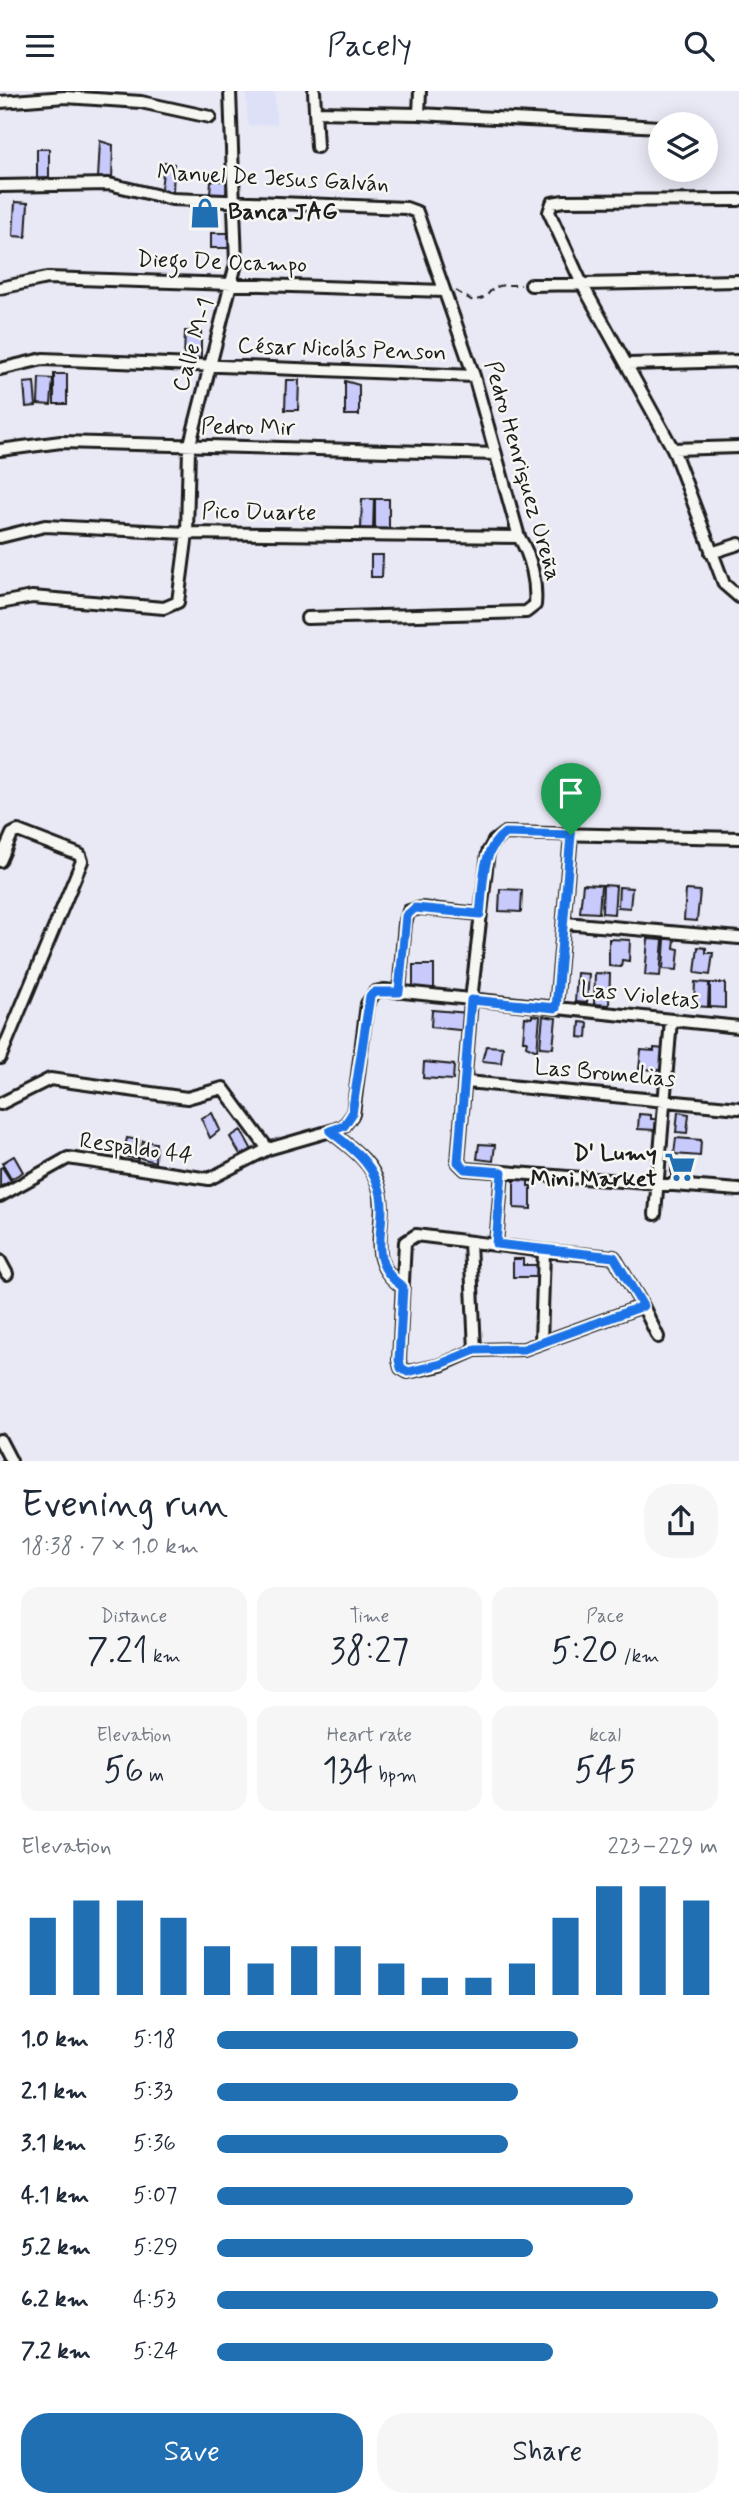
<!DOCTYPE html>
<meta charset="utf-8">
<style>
body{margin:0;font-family:Mynerve,sans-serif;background:#f6f6f7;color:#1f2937;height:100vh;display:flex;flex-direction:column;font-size:26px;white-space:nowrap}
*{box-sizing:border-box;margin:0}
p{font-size:23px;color:#747a83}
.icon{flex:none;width:38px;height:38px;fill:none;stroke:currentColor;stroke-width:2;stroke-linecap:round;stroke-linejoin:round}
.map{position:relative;height:1370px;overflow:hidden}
.panel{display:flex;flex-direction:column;background:#fff;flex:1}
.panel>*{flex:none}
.buttons{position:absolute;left:648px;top:21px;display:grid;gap:14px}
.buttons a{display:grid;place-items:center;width:70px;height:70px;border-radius:50%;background:#fff;box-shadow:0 4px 18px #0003;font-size:35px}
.pin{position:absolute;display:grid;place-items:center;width:60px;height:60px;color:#fff;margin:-72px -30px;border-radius:50% 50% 50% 0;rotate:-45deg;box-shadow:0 0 7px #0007}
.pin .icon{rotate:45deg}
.round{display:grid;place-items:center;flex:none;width:74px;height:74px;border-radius:28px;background:#f6f6f7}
.summary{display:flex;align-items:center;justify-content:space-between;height:119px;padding:0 21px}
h1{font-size:38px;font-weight:600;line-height:52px}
.figures{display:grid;grid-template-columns:repeat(3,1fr);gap:10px;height:119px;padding:7px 21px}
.figures div{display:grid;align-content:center;border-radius:18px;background:#f6f6f7;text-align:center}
.figures b{font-size:35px;font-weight:600}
.figures small{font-size:19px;font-weight:400}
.figures p{font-size:19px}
.chart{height:196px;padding:14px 21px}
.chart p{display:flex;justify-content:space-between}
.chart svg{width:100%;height:126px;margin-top:7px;stroke:#1f6fb2;stroke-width:6}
.cta{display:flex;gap:14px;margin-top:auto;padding:14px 21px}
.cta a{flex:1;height:80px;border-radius:28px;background:#1f6fb2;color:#fff;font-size:28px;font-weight:600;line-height:80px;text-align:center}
.cta a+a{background:#f6f6f7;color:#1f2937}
ul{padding:0 21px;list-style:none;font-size:23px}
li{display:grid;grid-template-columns:112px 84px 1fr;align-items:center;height:52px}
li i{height:18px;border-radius:9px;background:#1f6fb2}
header{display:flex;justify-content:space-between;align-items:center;height:91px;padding:0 21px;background:#fff;font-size:32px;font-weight:600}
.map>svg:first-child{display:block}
.built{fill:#dee0f7}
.building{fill:#c8cafc;stroke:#1c1c1c;stroke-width:2}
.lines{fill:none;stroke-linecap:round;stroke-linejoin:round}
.minor-casing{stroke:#1c1c1c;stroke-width:16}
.path{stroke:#1c1c1c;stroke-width:2;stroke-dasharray:7 5;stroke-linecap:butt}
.minor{stroke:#f6f6f2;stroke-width:10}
.route-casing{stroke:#fff;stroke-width:14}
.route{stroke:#1a73e8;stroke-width:9}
.labels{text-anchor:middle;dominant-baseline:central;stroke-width:5;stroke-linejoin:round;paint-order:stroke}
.street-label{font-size:23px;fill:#1c1c1c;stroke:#f6f6f2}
.poi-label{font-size:23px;font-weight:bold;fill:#1c1c1c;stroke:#f6f6f2;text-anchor:start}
</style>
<header><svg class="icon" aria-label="menu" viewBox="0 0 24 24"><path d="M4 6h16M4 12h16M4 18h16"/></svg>Pacely<svg class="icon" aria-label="search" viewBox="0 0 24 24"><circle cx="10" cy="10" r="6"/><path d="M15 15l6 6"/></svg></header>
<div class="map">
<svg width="739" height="1370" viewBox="0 0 739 1370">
<rect width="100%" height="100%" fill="#e8e9f5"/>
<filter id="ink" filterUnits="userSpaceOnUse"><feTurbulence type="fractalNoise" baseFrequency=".0143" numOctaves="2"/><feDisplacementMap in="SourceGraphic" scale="14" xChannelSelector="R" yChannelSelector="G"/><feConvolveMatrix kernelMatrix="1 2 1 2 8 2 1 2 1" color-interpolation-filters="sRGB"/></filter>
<g filter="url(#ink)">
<!-- built -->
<path class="built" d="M246,0h28l3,33 -29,2z"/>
<!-- building -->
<path class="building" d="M100,50l13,4 -1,35 -14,-1z
M37,58h12v31h-12z
M164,72l10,1 -1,28 -12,-2z
M211,90h16l-1,13h-16z
M15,111l13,1 -2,34 -13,-1z
M211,142h22v15h-22z
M185,240l16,1v26l-17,-1z
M54,283h13v30h-13z
M39,287l14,1 -2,26 -13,-1z
M286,289h13l-1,30h-13z
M345,290l14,4v30h-14z
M34,291l2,24 -10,1 -2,-24z
M362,408h12l-1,30h-12z
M375,408h14v33l-14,-3z
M371,464h12l-1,22h-11z
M583,793l18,1 -2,28 -19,-1z
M603,794l13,1 -2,28 -12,-1z
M619,796l13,1 -2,20 -12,-1z
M500,798l22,1 -1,22 -22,-1z
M686,799l14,1 -3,30 -13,-1z
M609,848l21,1 -1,21 -7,-1 -1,7 -12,-1z
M648,848l15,1 -3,36 -15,-1z
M665,848h10l-1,9 5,1 -2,21 -14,-1z
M698,856l8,1v5h7l-3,22 -15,-2z
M413,874h21v25l-21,-1z
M577,882l12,1 -2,29 -12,-1z
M595,882l15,1 -1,31 -15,-1z
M695,891l14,1 -1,24 -14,-1z
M710,892h15v25l-15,-1z
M432,919l37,3 -1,18 -37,-4z
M532,924l8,1 -3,35 -11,-5 1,-5h-4l2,-24 7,1z
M543,925l13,2 -3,30 -13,-1z
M580,931l8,1 -1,15 -8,-1z
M486,955l17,1 -2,16 -19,-2z
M654,957l11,1 -2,17 -3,4 -21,-1 2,-19 13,1z
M424,971l30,3 -1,15 -30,-2z
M678,1021l11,2 -2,19 -11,-1z
M212,1022l8,17 -10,8 -9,-20z
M639,1023l12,1v4h5l-1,11 -17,-1z
M241,1039l11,20 -11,6 -11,-19z
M127,1047l12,2 -1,19 -15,-3z
M676,1047l25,2 -1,16 -26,-2z
M143,1050l13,2 -1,19 -15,-4z
M479,1053l16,1 -2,16 -16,-2z
M14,1065l9,16 -12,7 -9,-16z
M671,1069l18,1 -2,18 -16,-2z
M2,1076l9,14 -11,6v-19z
M514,1088l14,1v6h3v23l-17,-1z
M513,1168h10v6h18v12h-28z"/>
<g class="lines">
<!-- minor casing -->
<g class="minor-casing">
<path id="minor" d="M314,0l3,56
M0,11l65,-5 76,5 69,15
M315,21l104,2 241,13
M419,23l1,-23
M0,95l109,-2 63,15 234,9 11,4 57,164 45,161c12,19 18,46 16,68l-9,7 -219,6
M739,109l-175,1 -12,2 -3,9 33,72 91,165 51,135 15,13
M531,194l208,-4
M0,197l47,-10 397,13
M628,273l111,-3
M0,278l43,-10 431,17
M673,358l66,-2
M0,359l61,-8 435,12
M0,446l45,-11 142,7 332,4
M711,462l28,-9
M0,512l32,-6 132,11 14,-6 9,-69 2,-85 47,-184 -6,-173
M739,747l-234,-5 -11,8 -6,11 -17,148 -13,162 7,7 274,21
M0,770l12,-27 6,-3 62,24 2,6 -82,197
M565,832l174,15
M399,901l6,-69 4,-12 12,-3 59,6
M556,917l15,-173
M467,991l272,26
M0,1013l50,-25 137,19 36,-10 45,61 66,-19 10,-4 9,-12 14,-110 8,-12 9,-2 355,37
M330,1040c20,16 42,30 49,56 11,39 -18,71 24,100
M0,1105l68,-38 141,21 59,-30
M655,1123l16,-194
M470,1151l5,108
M496,1153l6,-72
M0,1170l7,13
M643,1215l15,31
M541,1251l3,-91 -128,-16 -11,7 -6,118 2,8 7,4 33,-7 34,-15 49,-1 119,-43 -29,-49 -70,-6
M0,1349l11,21"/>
</g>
<!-- path -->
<path class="path" d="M456,200l17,10 13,-4c8,-14 20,-12 35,-12"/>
<!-- minor -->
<use href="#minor" class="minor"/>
</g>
</g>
<g class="lines" filter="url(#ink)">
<!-- route casing -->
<g class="route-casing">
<path id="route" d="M505,742l66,2 -15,173 -85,-8 -13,162 7,7 37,3 -6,72 118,13 29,49 -119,43 -49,1 -34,14 -33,8 -7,-4 -2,-8 4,-73c-44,-30 -9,-66 -26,-105 -9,-23 -28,-36 -47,-51l14,-5 8,-12 18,-118 5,-4h24l7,-76 9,-8 65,6c4,-29 0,-63 25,-81z"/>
</g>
<!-- route -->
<use href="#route" class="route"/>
</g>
<!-- icons -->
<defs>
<g id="shop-bare" transform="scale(2.415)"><path d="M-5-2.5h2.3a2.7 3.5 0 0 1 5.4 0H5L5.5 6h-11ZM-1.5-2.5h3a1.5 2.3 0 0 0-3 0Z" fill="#1f6fb2" stroke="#f6f6f2" stroke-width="2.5" paint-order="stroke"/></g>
<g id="supermarket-bare" transform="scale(2.415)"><path d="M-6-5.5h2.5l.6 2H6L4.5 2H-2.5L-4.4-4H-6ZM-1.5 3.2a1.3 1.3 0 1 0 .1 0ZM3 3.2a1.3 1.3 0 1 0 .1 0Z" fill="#1f6fb2" stroke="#f6f6f2" stroke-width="2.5" paint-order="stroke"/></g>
</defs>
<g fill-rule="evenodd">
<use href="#shop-bare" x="205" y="122"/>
<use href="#supermarket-bare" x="680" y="1076"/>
</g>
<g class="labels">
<!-- street labels -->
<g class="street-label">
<text transform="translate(273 88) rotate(3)">Manuel De Jesus Galván</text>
<text transform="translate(222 172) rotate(2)">Diego De Ocampo</text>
<text transform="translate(194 254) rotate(-74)">Calle M-1</text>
<text transform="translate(342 259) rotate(2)">César Nicolás Penson</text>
<text transform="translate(248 337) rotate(1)">Pedro Mir</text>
<text transform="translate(522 380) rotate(74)">Pedro Henriquez Ureña</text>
<text transform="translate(259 422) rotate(1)">Pico Duarte</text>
<text transform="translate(640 905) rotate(6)">Las Violetas</text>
<text transform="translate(605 983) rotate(5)">Las Bromelias</text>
<text transform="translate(136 1058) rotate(8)">Respaldo 44</text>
</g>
<!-- poi labels -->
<g class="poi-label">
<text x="228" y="122">Banca JAG</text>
<text x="657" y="1063" text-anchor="end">D' Lumy<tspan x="657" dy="26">Mini Market</tspan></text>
</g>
</g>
</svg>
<div class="buttons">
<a><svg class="icon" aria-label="layers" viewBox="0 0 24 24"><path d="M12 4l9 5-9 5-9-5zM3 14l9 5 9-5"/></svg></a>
</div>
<div class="pin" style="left:571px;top:744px;background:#1e9e55"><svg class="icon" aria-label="arrive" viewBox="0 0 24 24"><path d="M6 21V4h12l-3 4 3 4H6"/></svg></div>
</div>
<section class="panel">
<div class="summary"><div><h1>Evening run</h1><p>18:38 · 7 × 1.0 km</p></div><a class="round"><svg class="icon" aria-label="share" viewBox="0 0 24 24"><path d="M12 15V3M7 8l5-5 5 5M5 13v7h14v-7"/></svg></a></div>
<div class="figures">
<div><p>Distance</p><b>7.21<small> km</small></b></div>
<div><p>Time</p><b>38:27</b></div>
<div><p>Pace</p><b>5:20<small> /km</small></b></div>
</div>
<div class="figures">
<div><p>Elevation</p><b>56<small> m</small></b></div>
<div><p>Heart rate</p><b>134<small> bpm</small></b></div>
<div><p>kcal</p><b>545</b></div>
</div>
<div class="chart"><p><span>Elevation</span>223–229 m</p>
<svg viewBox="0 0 160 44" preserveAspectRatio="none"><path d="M5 44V17M15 44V11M25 44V11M35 44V17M45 44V27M55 44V33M65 44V27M75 44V27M85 44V33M95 44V38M105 44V38M115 44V33M125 44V17M135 44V6M145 44V6M155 44V11"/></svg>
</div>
<ul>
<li><b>1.0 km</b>5:18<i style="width:72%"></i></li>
<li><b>2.1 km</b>5:33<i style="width:60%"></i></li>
<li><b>3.1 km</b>5:36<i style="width:58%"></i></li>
<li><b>4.1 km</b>5:07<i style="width:83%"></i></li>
<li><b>5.2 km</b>5:29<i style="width:63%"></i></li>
<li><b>6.2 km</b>4:53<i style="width:100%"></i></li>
<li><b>7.2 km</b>5:24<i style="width:67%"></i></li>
</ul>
<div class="cta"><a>Save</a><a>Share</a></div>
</section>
